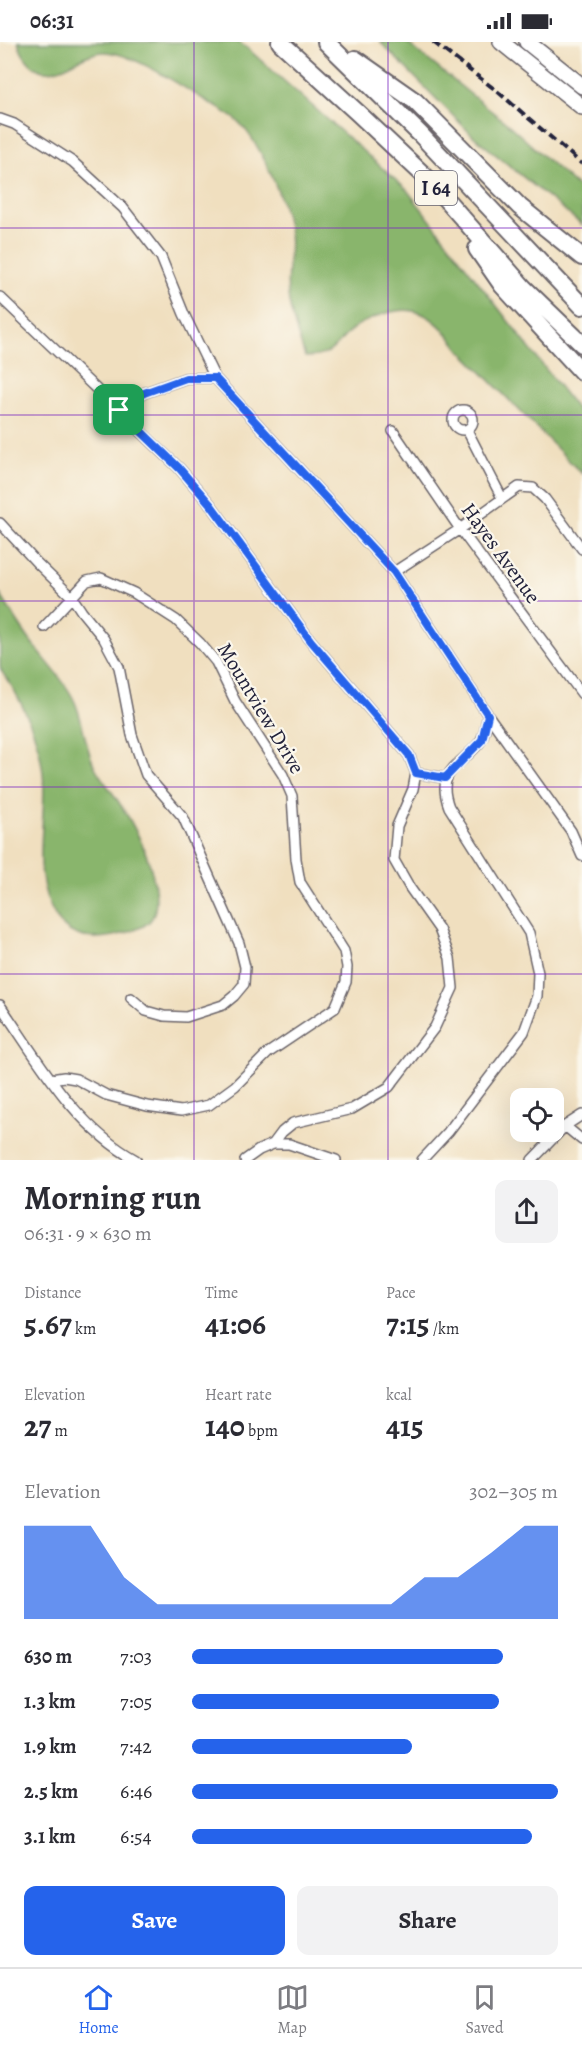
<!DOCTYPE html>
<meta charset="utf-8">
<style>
body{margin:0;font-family:Alegreya,serif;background:#f2f2f3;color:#2b2b33;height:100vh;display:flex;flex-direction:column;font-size:22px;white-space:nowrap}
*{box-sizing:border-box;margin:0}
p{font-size:20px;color:#7c7c81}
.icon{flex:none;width:33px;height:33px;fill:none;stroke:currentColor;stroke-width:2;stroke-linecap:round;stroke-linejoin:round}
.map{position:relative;height:1118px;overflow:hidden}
.side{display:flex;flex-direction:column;background:#fff;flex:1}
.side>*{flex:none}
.fabs{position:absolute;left:510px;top:1046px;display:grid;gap:12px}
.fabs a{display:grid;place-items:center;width:54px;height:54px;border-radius:12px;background:#fff;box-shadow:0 6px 24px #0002;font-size:30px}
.pin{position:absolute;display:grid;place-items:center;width:51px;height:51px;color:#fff;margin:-26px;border-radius:12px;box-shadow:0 3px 9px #0006}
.round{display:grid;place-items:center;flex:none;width:63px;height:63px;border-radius:12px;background:#f2f2f3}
.headline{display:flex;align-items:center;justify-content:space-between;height:102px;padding:0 24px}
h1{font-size:33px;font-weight:700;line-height:45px}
.figures{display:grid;grid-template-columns:repeat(3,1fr);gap:9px;height:102px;padding:6px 24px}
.figures div{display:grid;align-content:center}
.figures b{font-size:30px;font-weight:700}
.figures small{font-size:16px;font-weight:400}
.figures p{font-size:16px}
.chart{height:168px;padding:12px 24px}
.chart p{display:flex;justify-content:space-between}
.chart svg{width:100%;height:108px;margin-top:6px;fill:#2563eb;opacity:.7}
.primary-button{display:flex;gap:12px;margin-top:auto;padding:12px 24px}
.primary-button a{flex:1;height:69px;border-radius:12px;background:#2563eb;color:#fff;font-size:24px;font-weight:700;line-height:69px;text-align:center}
.primary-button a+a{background:#f2f2f3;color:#2b2b33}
ul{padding:0 24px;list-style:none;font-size:20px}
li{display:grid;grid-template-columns:96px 72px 1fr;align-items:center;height:45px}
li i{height:15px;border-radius:8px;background:#2563eb}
.status{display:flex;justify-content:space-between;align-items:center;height:42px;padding:0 30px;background:#fff;direction:ltr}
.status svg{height:16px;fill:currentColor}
.menu{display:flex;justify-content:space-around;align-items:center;height:84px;border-top:2px solid #e1e1e2;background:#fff;font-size:16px;color:#7c7c81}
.menu a{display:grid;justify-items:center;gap:3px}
.menu .selected{color:#2563eb}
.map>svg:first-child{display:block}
.forest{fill:#89b56c;stroke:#566c54;stroke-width:1.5}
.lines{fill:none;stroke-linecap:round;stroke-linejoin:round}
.street-casing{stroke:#6a6469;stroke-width:12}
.primary-casing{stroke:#6a6469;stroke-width:18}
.highway-casing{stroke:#6a6469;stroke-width:20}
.street{stroke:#fff;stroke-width:9}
.primary{stroke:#fff;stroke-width:15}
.highway{stroke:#fff;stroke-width:16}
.rail{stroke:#22223b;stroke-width:4;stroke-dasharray:9 4.5;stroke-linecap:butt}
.route-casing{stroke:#fff;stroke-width:12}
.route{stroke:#2563eb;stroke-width:8}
.grid{fill:none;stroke:#7b2cbf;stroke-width:1.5;stroke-opacity:0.55}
.labels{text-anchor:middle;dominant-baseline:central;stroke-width:4.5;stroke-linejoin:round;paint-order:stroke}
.shield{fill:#fbf7ec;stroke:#636270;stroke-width:1.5}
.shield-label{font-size:20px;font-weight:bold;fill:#22223b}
.street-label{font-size:21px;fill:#22223b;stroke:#fbf7ec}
</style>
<div class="status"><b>06:31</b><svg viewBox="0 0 49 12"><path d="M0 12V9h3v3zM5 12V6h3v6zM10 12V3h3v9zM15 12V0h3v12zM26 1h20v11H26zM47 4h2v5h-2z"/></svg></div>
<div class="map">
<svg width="582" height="1118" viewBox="0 0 582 1118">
<rect width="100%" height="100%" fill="#fbf7ec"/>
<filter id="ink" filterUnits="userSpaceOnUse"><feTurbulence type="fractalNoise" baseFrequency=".0167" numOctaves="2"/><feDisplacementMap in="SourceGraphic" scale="12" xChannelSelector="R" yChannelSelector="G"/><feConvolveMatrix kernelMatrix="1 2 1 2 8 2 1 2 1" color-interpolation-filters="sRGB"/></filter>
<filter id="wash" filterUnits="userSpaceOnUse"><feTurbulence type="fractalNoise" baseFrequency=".008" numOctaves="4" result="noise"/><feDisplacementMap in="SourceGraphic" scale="24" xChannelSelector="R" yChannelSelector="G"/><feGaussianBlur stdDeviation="1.35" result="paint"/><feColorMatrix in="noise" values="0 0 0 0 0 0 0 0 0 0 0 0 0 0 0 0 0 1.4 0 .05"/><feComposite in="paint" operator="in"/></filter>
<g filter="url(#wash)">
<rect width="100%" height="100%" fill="#f0dfbf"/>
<!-- forest -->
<path class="forest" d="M18,0h220l9,6 160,142 175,226v58l-121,-123c-24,-32 -43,-52 -85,-34 -7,3 -15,6 -21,10 -20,16 -20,30 -50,30 -6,-20 -15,-41 -17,-62 -3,-21 4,-43 1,-63 -5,-33 -29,-93 -55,-114 -10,-7 -21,-13 -31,-19 -23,-14 -72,-47 -99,-47 -20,0 -40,21 -60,19 -13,-2 -23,-17 -26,-29z
M380,0h26l104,84 72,65v34l-109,-89z
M0,552c11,18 22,36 35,53 13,16 28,32 38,51 11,21 11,48 22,69 7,13 17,24 25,37 13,19 23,40 30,61 4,15 10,39 2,53 -5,8 -15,11 -23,14 -26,8 -56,12 -73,-15 -29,-45 -6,-102 -14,-151 -4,-28 -15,-52 -28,-76 -4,-8 -13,-16 -14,-24 0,-7 0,-15 0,-22 0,-17 0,-34 0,-50z"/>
</g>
<g filter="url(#ink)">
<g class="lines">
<!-- street casing -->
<g class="street-casing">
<path id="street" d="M0,77l14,5 59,38 50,46 38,49 23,57 31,64 179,194 94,143 83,116 11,25
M0,255l179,171 32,37 100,136 98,114 7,18 -3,16 -16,37 -3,34 16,28 29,41 11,29 3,30 -18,39 -46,60 -37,22 -59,14 -11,9 -9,12 -14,6 -14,10
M453 378a10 10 0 1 1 20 0a10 10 0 1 1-20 0Z
M119,368l25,-17 42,-15h29
M467,388l35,68
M393,389l67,98 122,165
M0,481l36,39 36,35 10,15 22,27 15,28 13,68 14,40 37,42 56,126 6,24 -1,17 -10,12 -11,9 -37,12 -22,-1 -18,-5 -15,-13
M394,530l66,-43 59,-42 14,1 12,11 37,50
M44,585l43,-46 14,-3 33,15 42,27 24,23 16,19 19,39 48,74 9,21 4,63 4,23 44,69 3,16 -1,15 -11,26 -67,45 -33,33 -26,19 -28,6 -34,-5 -41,-11 -30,-16 -12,-2 -13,2
M416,731l29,5
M0,963c39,56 74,121 136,155
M565,1084l17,14
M273,1102h16l47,16
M422,1118l26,-28 76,-100 13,-36 1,-23 -9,-40 -80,-126c-14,-37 11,-40 31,-65 5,-7 6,-19 8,-27
M532,1118l33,-34 17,-11"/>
</g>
<!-- primary casing -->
<g class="primary-casing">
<path id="primary" d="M501,0l81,65
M527,0l55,44"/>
</g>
<!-- highway casing -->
<g class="highway-casing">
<path id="highway" d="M280,0l79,72 69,65 96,109 58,56
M326,0l94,92 162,172
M355,17l60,42 105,106 62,50
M477,207l25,36 80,87"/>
</g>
<!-- street -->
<use href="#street" class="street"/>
<!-- primary -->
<use href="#primary" class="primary"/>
<!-- highway -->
<use href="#highway" class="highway"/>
<!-- rail -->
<path class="rail" d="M433,0l64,49 85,73"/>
</g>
</g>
<g class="lines" filter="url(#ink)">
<!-- route casing -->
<g class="route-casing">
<path id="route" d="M186,336h29l179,194 94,143 -6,25 -37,38 -29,-5 -7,-18 -98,-114 -100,-136 -32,-37 -60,-58 25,-17z"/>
</g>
<!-- route -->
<use href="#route" class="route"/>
</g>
<!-- grid -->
<path class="grid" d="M194,0v1118M388,0v1118M0,186h582M0,373h582M0,559h582M0,745h582M0,932h582"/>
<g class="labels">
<!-- shield labels -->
<rect class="shield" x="415" y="129" width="42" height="34" rx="4.5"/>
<g class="shield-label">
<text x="436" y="146">I 64</text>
</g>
<!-- street labels -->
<g class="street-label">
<text transform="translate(501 511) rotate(54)">Hayes Avenue</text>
<text transform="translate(261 666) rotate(59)">Mountview Drive</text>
</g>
</g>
</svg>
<div class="fabs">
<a><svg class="icon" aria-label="locate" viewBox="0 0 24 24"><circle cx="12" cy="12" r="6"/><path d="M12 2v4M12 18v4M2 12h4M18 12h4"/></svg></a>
</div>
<div class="pin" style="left:119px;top:368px;background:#1e9e55"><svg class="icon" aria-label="arrive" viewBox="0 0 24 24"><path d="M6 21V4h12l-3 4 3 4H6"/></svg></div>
</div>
<section class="side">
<div class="headline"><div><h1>Morning run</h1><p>06:31 · 9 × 630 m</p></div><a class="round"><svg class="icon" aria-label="share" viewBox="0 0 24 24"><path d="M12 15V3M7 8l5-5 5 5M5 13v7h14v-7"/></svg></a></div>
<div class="figures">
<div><p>Distance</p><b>5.67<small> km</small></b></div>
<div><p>Time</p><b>41:06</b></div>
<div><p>Pace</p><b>7:15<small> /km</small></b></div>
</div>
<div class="figures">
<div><p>Elevation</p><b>27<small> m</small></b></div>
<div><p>Heart rate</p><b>140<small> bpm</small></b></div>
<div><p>kcal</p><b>415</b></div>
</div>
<div class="chart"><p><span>Elevation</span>302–305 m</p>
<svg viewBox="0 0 160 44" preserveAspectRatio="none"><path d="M0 44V6L10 6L20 6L30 27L40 38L50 38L60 38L70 38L80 38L90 38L100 38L110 38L120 27L130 27L140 17L150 6L160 6V44z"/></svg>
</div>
<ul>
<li><b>630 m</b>7:03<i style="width:85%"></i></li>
<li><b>1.3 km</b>7:05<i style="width:84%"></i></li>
<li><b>1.9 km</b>7:42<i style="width:60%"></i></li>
<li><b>2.5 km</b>6:46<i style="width:100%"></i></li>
<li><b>3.1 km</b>6:54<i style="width:93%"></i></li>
</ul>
<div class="primary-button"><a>Save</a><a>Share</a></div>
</section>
<nav class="menu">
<a class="selected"><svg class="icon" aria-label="home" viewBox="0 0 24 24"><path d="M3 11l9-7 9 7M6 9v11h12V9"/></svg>Home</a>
<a><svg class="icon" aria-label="map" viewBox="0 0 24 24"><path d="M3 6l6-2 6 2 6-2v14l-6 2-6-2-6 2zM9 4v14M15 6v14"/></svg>Map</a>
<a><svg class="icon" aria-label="saved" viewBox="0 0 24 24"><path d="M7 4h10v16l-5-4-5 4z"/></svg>Saved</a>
</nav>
